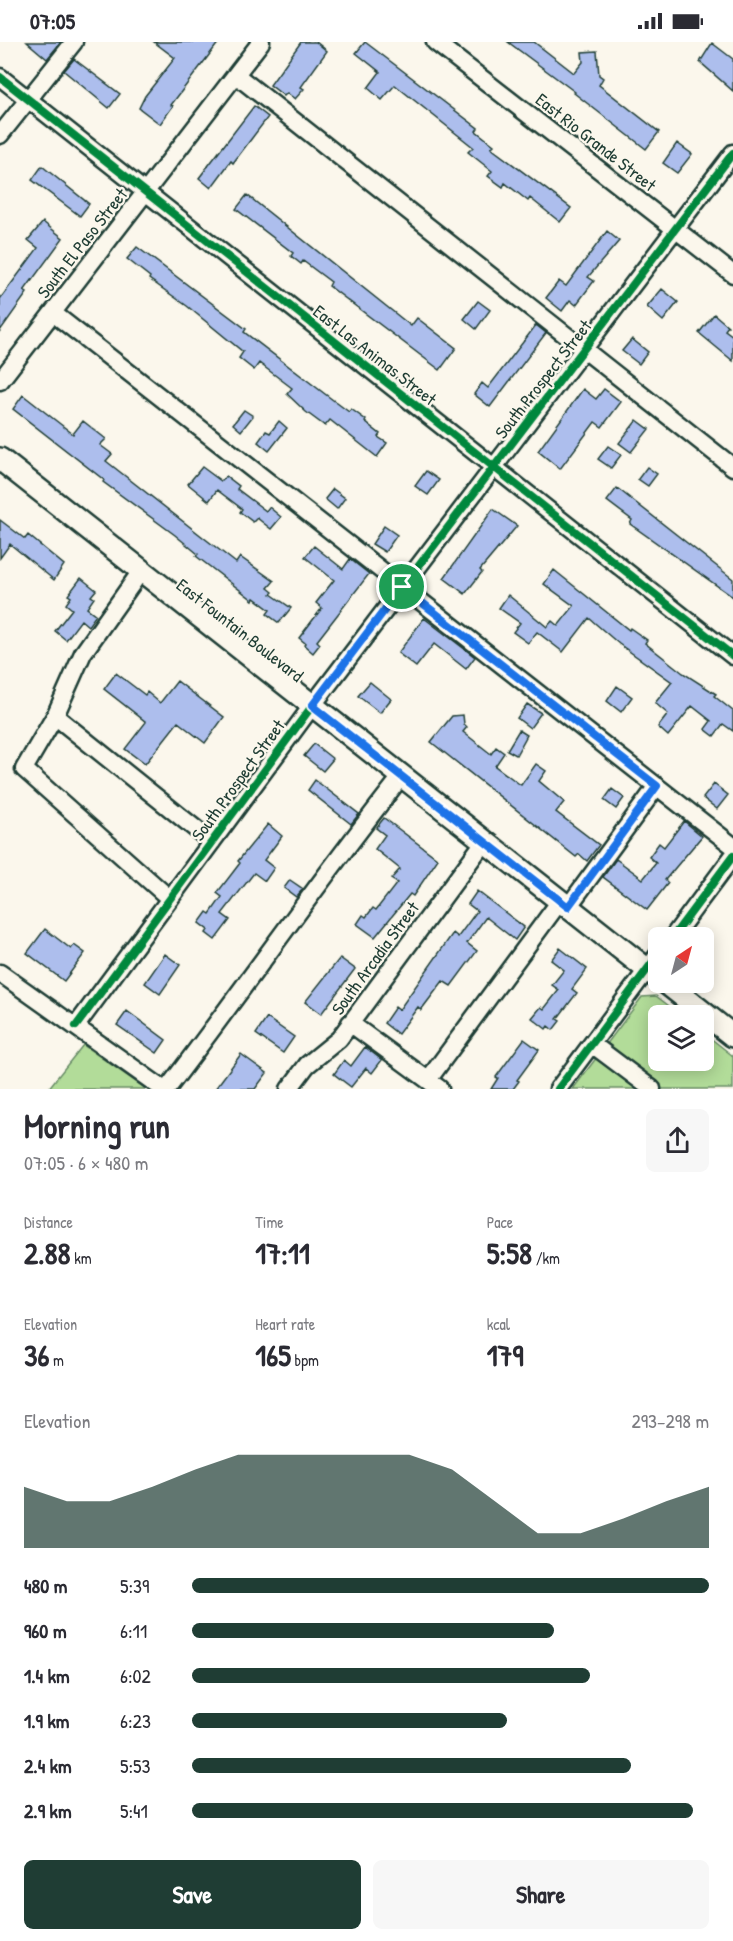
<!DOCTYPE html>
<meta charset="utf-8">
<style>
body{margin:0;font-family:"Patrick Hand",sans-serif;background:#f7f7f7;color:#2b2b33;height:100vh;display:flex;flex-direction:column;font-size:22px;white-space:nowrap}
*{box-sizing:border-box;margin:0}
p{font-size:20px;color:#7c7c81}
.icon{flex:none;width:33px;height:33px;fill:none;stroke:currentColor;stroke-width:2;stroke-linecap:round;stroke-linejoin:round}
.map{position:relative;height:1047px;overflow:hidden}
.details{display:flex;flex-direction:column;background:#fff;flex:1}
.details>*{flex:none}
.needle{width:39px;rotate:36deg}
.buttons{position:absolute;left:648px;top:885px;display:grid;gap:12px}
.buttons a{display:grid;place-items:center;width:66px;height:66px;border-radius:9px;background:#fff;box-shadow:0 3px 15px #0003;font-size:30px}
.pin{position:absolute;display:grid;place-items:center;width:51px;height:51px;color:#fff;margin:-26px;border:3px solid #fff;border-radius:50%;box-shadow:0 2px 6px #0007}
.round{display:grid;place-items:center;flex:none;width:63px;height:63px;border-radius:9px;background:#f7f7f7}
.headline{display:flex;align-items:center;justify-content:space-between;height:102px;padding:0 24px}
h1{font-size:33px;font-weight:800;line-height:45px}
.stats{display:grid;grid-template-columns:repeat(3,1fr);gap:9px;height:102px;padding:6px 24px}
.stats div{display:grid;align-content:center}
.stats b{font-size:30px;font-weight:800}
.stats small{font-size:16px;font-weight:400}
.stats p{font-size:16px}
.chart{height:168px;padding:12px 24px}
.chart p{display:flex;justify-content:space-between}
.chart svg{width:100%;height:108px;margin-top:6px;fill:#1f3d34;opacity:.7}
.action{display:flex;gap:12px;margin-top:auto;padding:12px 24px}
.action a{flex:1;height:69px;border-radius:9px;background:#1f3d34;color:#fff;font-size:24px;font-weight:800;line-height:69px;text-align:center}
.action a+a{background:#f7f7f7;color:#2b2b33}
ul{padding:0 24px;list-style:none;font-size:20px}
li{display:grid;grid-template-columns:96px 72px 1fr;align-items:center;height:45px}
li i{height:15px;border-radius:8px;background:#1f3d34}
.status{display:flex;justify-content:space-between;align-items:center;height:42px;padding:0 30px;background:#fff;direction:ltr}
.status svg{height:16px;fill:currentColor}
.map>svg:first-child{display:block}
.green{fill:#b2dc99;stroke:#688c66;stroke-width:1.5}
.building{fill:#adbeed;stroke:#1f3d34;stroke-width:1.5}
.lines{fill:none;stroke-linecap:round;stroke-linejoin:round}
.minor-casing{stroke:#1f3d34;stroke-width:21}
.major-casing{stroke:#1f3d34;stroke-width:26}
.minor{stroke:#fbf7ec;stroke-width:16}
.major{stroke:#fbf7ec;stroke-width:21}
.cycleway-casing{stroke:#fbf7ec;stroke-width:11}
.cycleway{stroke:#00873e;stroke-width:8}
.route-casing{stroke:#fff;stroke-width:12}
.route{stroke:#1a73e8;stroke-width:8}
.labels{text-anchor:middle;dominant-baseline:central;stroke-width:4.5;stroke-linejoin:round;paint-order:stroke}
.street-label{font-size:18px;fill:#1f3d34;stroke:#fbf7ec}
</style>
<div class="status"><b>07:05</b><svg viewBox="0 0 49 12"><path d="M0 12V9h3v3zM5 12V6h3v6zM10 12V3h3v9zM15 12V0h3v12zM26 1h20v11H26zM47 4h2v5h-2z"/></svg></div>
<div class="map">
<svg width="733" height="1047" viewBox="0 0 733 1047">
<rect width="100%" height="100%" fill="#fbf7ec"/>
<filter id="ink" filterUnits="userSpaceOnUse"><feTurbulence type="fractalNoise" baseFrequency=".0167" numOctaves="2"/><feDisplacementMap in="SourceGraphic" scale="12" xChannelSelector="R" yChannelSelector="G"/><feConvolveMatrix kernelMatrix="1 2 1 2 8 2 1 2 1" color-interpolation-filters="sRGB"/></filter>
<g filter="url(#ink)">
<!-- green -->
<path class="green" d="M656,954l25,19 -23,1v44h46v-27l29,23v33h-160l69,-92z
M83,1003l63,44h-98z"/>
<!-- building -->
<path class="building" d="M27,0h34l-14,17z
M154,0h65l-48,63 2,1 -13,18 -21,-16 6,-12 30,-38z
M301,0h15l11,9 -26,36 3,2 -9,10 -8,-6 -3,3 -14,-11z
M365,0l113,86 -2,3 18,14 -3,3 80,60 -11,14 -30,-24 -2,3 -23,-18 -2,4 -15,-11 4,-5 -24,-19 5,-5 -78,-62 -13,15 -14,-12 12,-16 -24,-19z
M508,0h26l40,31 9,-11 -1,-10 15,-1 2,24 4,3 -4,7 60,47 -13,17 -72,-56 1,-1z
M712,1l21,16v32l-33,-29z
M74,17l46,35 -11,14 -45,-37z
M254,64l14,11 -35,46 -2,-2 -20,27 -12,-10z
M677,101l15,11 -15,19 -14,-10z
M42,124l47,38 -9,12 -48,-36z
M247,153l164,131 6,-8 39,30 -16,22 -111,-84 2,-4 -28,-21 -2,3 -10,-8 2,-3 -57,-44z
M43,180l20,16 -39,53 3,2 -27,38v-32l38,-51 -10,-8z
M607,189l12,10 -31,36 6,4 -18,24 -6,-5 -8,11 -16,-13 13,-17 7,5z
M137,205l109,82 -2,3 81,62 24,18 2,-3 15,11 -1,2 15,12 -2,3 9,6 -10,14 -47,-37 -5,6 -19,-14 -19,-18 5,-6 -33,-25 -5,7 -15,-12 4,-6 -56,-46 -38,-27 1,-2 -23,-18z
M662,247l16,13 -15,19 -16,-14z
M478,259l12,9 -14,19 -12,-10z
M714,272l14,12 -3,4 8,6v25l-34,-28z
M536,283l10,8 -56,74 -16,-13 8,-11 6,5z
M632,297l16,13 -9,12 -17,-13z
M583,347l13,10 8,-10 17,13 -19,25 -7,-5 -35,47 -22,-18z
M23,353l50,39 10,-13 23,18 -6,6 12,9 -6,7 130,102 4,-6 34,24 -6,7 5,4 -2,2 20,14 -12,15 -12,-9 3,-4 -16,-12 -1,2 -57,-44 2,-2 -23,-19 -72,-53 1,-2 -91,-71z
M244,368l9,6 -12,15 -8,-7z
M637,378l12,9 -18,23 -12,-9z
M279,379l8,7 -18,23 -11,-9 8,-11 4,2z
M608,404l13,9 -10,13 -13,-9z
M202,425l19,14 5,-5 13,10 -2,3 29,22 3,-4 12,10 -10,12 -14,-11 -4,4 -13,-10 2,-3 -25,-19 -8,11 -21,-17z
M647,425l10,7 -9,12 -10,-7z
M426,429l13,9 -11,15 -13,-9z
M617,446l116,91v18l-103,-73 2,-4 -25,-19z
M333,447l12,9 -8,11 -12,-10z
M493,467l24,17 -37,44 2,2 -17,22 -21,-16z
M0,478l25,19 3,-4 36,30 -10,15 -44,-36 -10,14z
M384,484l13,9 -12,17 -13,-8z
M314,504l29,23 7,-10 19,15 -52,67 3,3 -7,9 -9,-8 1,-2 -6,-5 23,-30 -6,-5 18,-23 -29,-23z
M554,528l75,60 1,-2 17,12 -2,3 38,30 33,21 -2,2 19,15v20l-10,-7 -9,12 -9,-7 6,-8 -19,-15 -24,30 -10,-9 10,-13 -13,-11 17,-21 -53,-38 -30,-26 -26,34 -26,-20 -9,11 -15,-11 7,-9 -21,-15 9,-13 39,32 5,-6 6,5 16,-20 -30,-22z
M81,536l15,12 -5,6 3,2 -7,10 9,7 -8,11 -7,-6 -15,20 -11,-9 17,-22 -6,-5 5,-7 -3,-2z
M424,576l51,39 -9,12 -32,-25 -18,23 -18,-14z
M116,631l29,22 2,-3 13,11 17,-22 47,36 -19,26 -27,-21 -33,42 -20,-15 21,-27 -42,-33z
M370,640l21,17 -11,14 -22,-17z
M617,644l15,11 -11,15 -14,-11z
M527,662l14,9 -11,15 -13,-10z
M463,673l1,9 3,3 -4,5 28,22 5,-7 8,6 -9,13 23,17 3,2 15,-21 10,7 -7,10 25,21 -8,10 43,33 -12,16 -8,-7 -3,3 -145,-115 21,-26z
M519,688l8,5 -11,20 -9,-5z
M314,702l19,15 -10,12 -19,-15z
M315,738l44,34 -8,10 -43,-34z
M714,742l14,11 -11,14 -14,-11z
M612,747l12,9 -8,11 -12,-9z
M384,776l54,41 -25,37 -3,-2 -35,43 -18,-13 6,-9 3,2 7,-9 3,2 21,-27 -6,-4 9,-10 -25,-20 10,-14 -9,-7z
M684,779l18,15 -37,44 3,3 -21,27 -44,-33 13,-18 27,20 13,-16 -7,-6 10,-14 5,4z
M268,782l14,12 -18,24 10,8 -9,13 -11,-8 -32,41 8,6 -15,20 -9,-7 2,-3 -9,-7 8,-11 3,2 12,-17 -5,-4 23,-30 -2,-2z
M290,838l13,9 -7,8 -12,-9z
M477,849l47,36 -9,13 -29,-23 -19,26 10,8 -26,35 -8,-5 -22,29 -3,-3 -20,27 -14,-11 11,-16 4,3 54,-77 5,4 19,-26 -9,-7z
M45,887l26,20 3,-4 11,8 -21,28 -37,-28z
M560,906l27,21 -15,20 5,4 -20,26 3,2 -7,9 -5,-4 -2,3 -14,-11 9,-11 3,2 15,-19 -7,-5 12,-15 -13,-10z
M165,912l15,11 -20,29 -15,-11z
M340,916l15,11 -34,45 -16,-12z
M127,969l39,29 -9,13 -40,-28z
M267,976l27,19 -11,16 -27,-19z
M524,997l15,11 -22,30 2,1 -6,8h-22l7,-11 -2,-1z
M365,1005l17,13 -10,13 -6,-5 -15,19 -17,-13 10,-14 7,6z
M241,1012l26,19 -12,16h-40z"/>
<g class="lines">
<!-- minor casing -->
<g class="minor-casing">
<path id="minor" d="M435,0l298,232
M236,33l497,392
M0,35l733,579
M0,93l74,-93
M53,271l680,533
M0,339l261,-339
M141,529l-58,82 -28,63 -31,53 146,130
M55,674l157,126
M568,865l89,-121
M672,896l61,-82
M0,931l163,116
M350,981l90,66
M76,984l236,-320 421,-553
M592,1002l60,45
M428,1038l132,-179
M167,1047c79,-103 153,-210 234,-312
M289,1047l18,-24 32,-26 145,-197
M558,1047l100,-134"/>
</g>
<!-- major casing -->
<g class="major-casing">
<path id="major" d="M0,417l658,519
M665,940l68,54"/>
</g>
<!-- minor -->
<use href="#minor" class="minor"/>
<!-- major -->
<use href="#major" class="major"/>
<!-- cycleway casing -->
<g class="cycleway-casing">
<path id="cycleway" d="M0,35l733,579
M672,896l61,-82
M76,984l236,-320 421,-553
M558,1047l100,-134"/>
</g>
<!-- cycleway -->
<use href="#cycleway" class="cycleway"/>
</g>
</g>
<g class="lines" filter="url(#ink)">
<!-- route casing -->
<g class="route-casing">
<path id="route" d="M402,545l255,199 -89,121 -256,-201z"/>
</g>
<!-- route -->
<use href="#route" class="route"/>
</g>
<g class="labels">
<!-- street labels -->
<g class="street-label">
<text transform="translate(596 100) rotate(38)">East Rio Grande Street</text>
<text transform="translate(82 201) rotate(-52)">South El Paso Street</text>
<text transform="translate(375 313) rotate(38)">East Las Animas Street</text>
<text transform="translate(543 337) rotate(-52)">South Prospect Street</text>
<text transform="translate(240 588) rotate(38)">East Fountain Boulevard</text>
<text transform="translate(238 738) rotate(-54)">South Prospect Street</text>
<text transform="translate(375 916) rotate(-54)">South Arcadia Street</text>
</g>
</g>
</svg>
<div class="buttons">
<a><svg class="needle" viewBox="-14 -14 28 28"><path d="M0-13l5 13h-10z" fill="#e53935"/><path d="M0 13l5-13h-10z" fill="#7c7c81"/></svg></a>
<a><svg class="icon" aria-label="layers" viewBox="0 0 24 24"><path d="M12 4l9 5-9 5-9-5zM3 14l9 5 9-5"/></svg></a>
</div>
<div class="pin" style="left:402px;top:545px;background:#1e9e55"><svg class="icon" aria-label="arrive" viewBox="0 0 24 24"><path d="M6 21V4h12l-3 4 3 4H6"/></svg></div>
</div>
<section class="details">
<div class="headline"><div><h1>Morning run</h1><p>07:05 · 6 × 480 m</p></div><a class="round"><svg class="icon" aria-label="share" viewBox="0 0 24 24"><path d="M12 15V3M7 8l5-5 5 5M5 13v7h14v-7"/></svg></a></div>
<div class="stats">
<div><p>Distance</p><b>2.88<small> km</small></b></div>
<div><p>Time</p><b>17:11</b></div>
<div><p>Pace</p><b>5:58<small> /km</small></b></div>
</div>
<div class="stats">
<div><p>Elevation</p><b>36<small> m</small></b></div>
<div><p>Heart rate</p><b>165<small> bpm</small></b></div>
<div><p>kcal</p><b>179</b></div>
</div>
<div class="chart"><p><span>Elevation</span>293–298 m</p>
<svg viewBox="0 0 160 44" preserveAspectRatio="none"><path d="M0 44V19L10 25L20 25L30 19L40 12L50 6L60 6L70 6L80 6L90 6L100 12L110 25L120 38L130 38L140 32L150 25L160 19V44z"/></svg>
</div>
<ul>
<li><b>480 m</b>5:39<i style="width:100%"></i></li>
<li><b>960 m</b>6:11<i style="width:70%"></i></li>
<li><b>1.4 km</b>6:02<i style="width:77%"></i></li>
<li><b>1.9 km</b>6:23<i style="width:61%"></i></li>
<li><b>2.4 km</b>5:53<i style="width:85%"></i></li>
<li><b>2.9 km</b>5:41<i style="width:97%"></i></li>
</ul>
<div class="action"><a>Save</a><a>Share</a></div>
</section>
